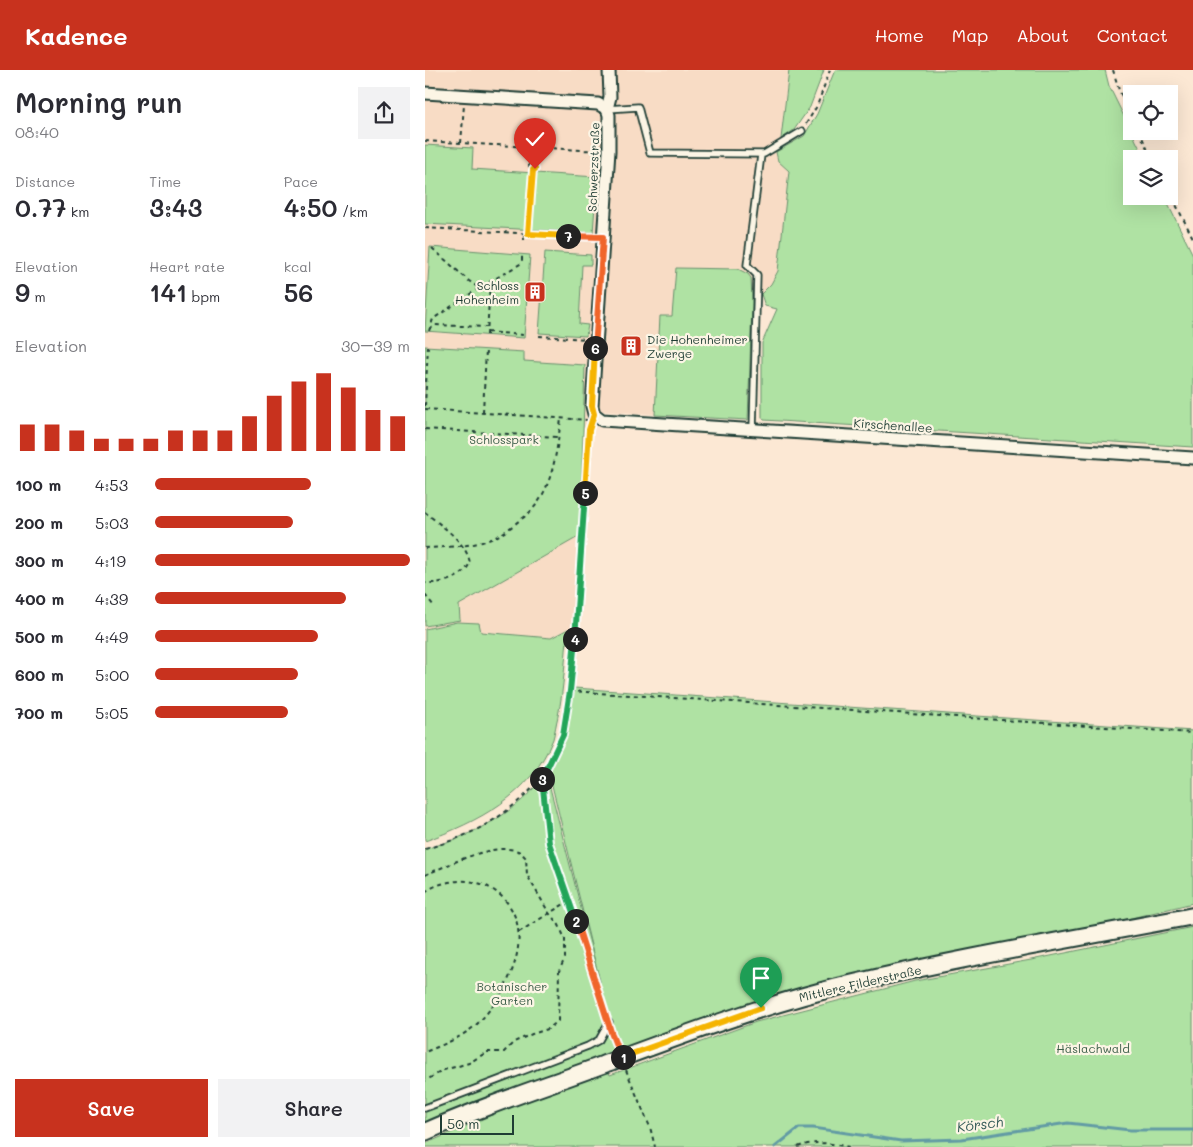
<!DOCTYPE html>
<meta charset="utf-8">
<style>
body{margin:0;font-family:Mali,sans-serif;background:#f2f2f3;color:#2b2b33;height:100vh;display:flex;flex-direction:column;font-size:19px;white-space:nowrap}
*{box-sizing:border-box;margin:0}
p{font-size:16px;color:#7c7c81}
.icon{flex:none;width:28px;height:28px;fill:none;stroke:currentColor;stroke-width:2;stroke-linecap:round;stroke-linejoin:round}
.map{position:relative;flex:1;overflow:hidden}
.drawer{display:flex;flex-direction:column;background:#fff;width:425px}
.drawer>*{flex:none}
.controls{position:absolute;left:698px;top:15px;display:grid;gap:10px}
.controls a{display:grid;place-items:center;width:55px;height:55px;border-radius:0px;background:#fff;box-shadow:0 5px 20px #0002;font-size:25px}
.scale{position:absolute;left:15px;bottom:12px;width:74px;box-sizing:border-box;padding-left:5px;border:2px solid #1f3d34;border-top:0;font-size:14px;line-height:18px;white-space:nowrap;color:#1f3d34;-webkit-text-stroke:4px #fcf5e5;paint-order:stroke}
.pin{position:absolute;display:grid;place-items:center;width:42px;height:42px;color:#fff;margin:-51px -21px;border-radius:50% 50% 50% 0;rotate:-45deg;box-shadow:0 0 5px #0007}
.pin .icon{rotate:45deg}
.km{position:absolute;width:25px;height:25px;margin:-12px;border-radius:50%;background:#222;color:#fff;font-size:14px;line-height:25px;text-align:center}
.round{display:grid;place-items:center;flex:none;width:52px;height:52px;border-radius:0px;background:#f2f2f3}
.head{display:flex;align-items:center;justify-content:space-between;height:85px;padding:0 15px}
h1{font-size:28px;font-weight:600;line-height:38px}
.stats{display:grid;grid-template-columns:repeat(3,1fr);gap:8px;height:85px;padding:5px 15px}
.stats div{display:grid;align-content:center}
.stats b{font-size:25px;font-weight:600}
.stats small{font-size:14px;font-weight:400}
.stats p{font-size:14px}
.chart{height:140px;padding:10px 15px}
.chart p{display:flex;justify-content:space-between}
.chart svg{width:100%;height:90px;margin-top:5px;stroke:#c8321e;stroke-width:6}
.cta{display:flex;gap:10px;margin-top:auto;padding:10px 15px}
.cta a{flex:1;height:58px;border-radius:0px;background:#c8321e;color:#fff;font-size:20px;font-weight:600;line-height:58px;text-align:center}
.cta a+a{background:#f2f2f3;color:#2b2b33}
ul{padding:0 15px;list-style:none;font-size:16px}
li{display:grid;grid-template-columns:80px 60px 1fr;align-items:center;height:38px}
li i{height:12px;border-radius:6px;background:#c8321e}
header{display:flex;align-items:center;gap:30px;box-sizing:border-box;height:70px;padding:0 25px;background:#c8321e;color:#fff}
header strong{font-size:24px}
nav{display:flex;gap:28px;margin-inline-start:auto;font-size:18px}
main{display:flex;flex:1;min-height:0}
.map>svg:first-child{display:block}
.built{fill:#f8dcc5}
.green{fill:#afe2a3;stroke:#67906c}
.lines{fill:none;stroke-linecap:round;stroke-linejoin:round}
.stream{stroke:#629ba4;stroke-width:3}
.lane-casing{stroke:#1f3d34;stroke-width:9}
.street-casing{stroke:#1f3d34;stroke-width:15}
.secondary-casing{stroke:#1f3d34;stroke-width:20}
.path{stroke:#1f3d34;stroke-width:2;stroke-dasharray:4 4;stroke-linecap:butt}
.lane{stroke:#fcf5e5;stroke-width:5.5}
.street{stroke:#fcf5e5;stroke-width:11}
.secondary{stroke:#fcf5e5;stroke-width:16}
.split-1-casing{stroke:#fff;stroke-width:10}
.split-2-casing{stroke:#fff;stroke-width:10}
.split-3-casing{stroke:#fff;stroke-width:10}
.split-4-casing{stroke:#fff;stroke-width:10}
.split-5-casing{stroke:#fff;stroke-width:10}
.split-6-casing{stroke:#fff;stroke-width:10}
.split-7-casing{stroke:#fff;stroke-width:10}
.split-8-casing{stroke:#fff;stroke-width:10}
.split-1{stroke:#f5b400;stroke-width:6}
.split-2{stroke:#f0652b;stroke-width:6}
.split-3{stroke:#22a559;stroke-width:6}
.split-4{stroke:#22a559;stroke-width:6}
.split-5{stroke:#22a559;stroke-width:6}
.split-6{stroke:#f5b400;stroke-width:6}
.split-7{stroke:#f0652b;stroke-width:6}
.split-8{stroke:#f5b400;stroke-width:6}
.labels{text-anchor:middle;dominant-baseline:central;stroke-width:4.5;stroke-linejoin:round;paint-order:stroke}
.street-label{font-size:12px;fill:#1f3d34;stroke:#fcf5e5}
.poi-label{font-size:12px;fill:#1f3d34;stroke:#fcf5e5;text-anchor:end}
.park-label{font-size:12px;fill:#3c5e4a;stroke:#fcf5e5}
.water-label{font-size:14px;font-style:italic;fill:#355c59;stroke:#fcf5e5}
</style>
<header>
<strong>Kadence</strong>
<nav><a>Home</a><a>Map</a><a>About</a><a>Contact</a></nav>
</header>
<main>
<section class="drawer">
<div class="head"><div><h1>Morning run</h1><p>08:40</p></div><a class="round"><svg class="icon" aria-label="share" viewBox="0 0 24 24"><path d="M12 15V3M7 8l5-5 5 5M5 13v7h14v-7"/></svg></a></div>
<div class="stats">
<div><p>Distance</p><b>0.77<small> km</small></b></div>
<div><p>Time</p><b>3:43</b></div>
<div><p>Pace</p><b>4:50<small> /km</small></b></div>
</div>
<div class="stats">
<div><p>Elevation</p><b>9<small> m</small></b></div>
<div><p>Heart rate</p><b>141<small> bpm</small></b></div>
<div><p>kcal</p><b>56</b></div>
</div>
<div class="chart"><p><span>Elevation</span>30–39 m</p>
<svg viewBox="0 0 160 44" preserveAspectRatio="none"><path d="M5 44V31M15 44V31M25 44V34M35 44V38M45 44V38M55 44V38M65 44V34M75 44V34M85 44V34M95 44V27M105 44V17M115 44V10M125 44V6M135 44V13M145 44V24M155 44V27"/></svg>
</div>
<ul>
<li><b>100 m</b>4:53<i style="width:61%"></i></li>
<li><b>200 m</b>5:03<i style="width:54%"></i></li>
<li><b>300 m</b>4:19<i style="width:100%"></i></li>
<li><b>400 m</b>4:39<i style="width:75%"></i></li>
<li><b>500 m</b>4:49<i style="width:64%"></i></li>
<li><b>600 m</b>5:00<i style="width:56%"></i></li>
<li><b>700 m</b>5:05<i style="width:52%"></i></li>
</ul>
<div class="cta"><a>Save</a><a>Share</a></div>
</section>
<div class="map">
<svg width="768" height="1077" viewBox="0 0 768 1077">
<rect width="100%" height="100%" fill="#fce8d4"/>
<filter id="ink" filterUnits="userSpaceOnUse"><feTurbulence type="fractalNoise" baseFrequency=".02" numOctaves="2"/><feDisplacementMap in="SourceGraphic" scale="10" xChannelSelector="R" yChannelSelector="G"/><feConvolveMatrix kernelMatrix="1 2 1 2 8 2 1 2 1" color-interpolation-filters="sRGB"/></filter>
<g filter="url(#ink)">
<!-- built -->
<path class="built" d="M0,0h364l-8,69 -5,13 2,9 11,10 -11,100 -7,13 -19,19 -4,117 -146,-9 -8,3 -14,122 -5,93h-7l-17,9 -70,-6 -2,-8 -22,-2 -32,7z"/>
<!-- green -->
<path class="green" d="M364,0h35l-14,37 -16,23 -13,9z
M410,0h270l4,16 36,73h-14v37h33l29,59v192l-429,-27 -2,-3v-74l15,-34 -12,-3 -4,-12 10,-10 7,-13 11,-100 -11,-10 -2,-9 28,-16 13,-22z
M0,75l48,3 -1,21 125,8 -4,56 -168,-9z
M5,177l100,8 -6,83 -99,-7z
M120,182l46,3v10h-9l-3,59 9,1 -2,11 -47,-3z
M251,198l62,1 10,5 3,4 1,25 -4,117 -93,-5 5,-99h12z
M0,276l99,6v9l61,4 -5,171 -121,69 1,15 -35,6z
M32,552l22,1 2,9 70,6 17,-9c-3,29 -4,59 -10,87 -2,8 -3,16 -5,23 -22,56 -75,83 -128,102v-212z
M149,618l619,43v172l-70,17 -272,57 -111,31 -121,41 -194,75v-275c46,-13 95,-36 121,-77l54,210 -51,-209 16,-37z
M768,857v220h-768v-3l78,-34 105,-40 2,5 146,-53 159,-41 116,-21z"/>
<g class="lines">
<!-- stream -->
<path class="stream" d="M350,1077l24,-19h14l88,13 61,-2 106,-16 62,7h63"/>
<!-- lane casing -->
<g class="lane-casing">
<path id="lane" d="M182,39l31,-2 12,46 114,1 38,-23
M328,360l4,-155 -10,-10 14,-110
M0,1038l163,-62 11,-6 10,-18"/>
</g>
<!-- street casing -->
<g class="street-casing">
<path id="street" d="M184,0l1,27 -3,12 2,6v36l-17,255 2,8 8,6 591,38
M0,23l173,11 9,5"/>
</g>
<!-- secondary casing -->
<g class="secondary-casing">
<path id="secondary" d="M0,1062c57,-26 118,-45 177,-67 81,-30 163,-61 248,-81 113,-27 229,-46 343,-68"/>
</g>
<!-- path -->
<path class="path" d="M688,0l6,20 12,25
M381,54l11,-18 13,-36
M714,61l13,28
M0,71l175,10
M36,73l3,-38
M105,77l-1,19 4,4
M744,121l24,47
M0,158l167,9
M103,163l5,-63 4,-6 1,-16
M99,170v-7
M7,178l37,33 10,7
M4,259l6,-4 52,2
M4,261l4,-12 46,-31 43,-25v-9
M62,262l37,3
M62,265l3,-53
M114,266l48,3
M0,336l3,-60
M0,339l162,11
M58,342l3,-62
M166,355l-21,266 -8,44 -20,44 7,64 58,173
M0,359l132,8
M153,425l1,-6 6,1
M0,442c16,14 41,29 45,51 -8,16 -28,21 -45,20
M0,478c19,-1 39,-1 57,-6 13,-3 23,-10 33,-18 5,-4 11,-8 15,-12 23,-23 27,-63 31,-93
M0,525l9,11
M145,621l623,42
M0,779c50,-14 81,-32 116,-70
M0,805c24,-10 67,-33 93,-24 3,1 6,5 8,7l1,17 22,38 10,12 6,14v19l-6,13 -1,50 -10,8 -16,5 -18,8 -10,10h-17l-18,11 -25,7 -19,11
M0,822c12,-9 29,-12 43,-11 15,2 27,8 37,19 31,36 3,91 -24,120 -15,16 -36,24 -56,32
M94,862l50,-31
M187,963l5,14
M201,1000l24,57 5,20
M373,1077c15,-7 36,-3 52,0"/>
<!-- lane -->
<use href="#lane" class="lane"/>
<!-- street -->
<use href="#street" class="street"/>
<!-- secondary -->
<use href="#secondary" class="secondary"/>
</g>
</g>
<g class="lines" filter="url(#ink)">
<!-- split-1 casing -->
<g class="split-1-casing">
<path id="split-1" d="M198,987l138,-49"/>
</g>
<!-- split-2 casing -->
<g class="split-2-casing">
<path id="split-2" d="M151,851l36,114 9,23 2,-1"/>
</g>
<!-- split-3 casing -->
<g class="split-3-casing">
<path id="split-3" d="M117,709l7,64 27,78"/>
</g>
<!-- split-4 casing -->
<g class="split-4-casing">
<path id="split-4" d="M117,709l21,-44 7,-44 5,-52"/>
</g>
<!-- split-5 casing -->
<g class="split-5-casing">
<path id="split-5" d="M150,569l10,-146"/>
</g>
<!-- split-6 casing -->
<g class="split-6-casing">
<path id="split-6" d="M160,423l4,-63 5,-16 -2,-8 3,-58"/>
</g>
<!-- split-7 casing -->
<g class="split-7-casing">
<path id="split-7" d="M143,166l35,1 -8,111"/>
</g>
<!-- split-8 casing -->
<g class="split-8-casing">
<path id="split-8" d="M110,99l-2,1 -5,64 40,2"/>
</g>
<!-- split-1 -->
<use href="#split-1" class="split-1"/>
<!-- split-2 -->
<use href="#split-2" class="split-2"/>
<!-- split-3 -->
<use href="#split-3" class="split-3"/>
<!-- split-4 -->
<use href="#split-4" class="split-4"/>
<!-- split-5 -->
<use href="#split-5" class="split-5"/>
<!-- split-6 -->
<use href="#split-6" class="split-6"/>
<!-- split-7 -->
<use href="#split-7" class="split-7"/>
<!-- split-8 -->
<use href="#split-8" class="split-8"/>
</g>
<!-- icons -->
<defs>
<g id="building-square" transform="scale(1.125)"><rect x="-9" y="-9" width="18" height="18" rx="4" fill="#c8321e" stroke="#fcf5e5"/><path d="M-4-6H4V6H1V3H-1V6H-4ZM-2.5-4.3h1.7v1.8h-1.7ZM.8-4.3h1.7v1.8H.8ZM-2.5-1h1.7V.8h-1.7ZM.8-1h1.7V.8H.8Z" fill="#fff"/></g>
</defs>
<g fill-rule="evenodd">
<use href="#building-square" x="110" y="222"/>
<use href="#building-square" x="206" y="276"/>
</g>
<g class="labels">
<!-- street labels -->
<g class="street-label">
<text transform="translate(168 97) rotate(-88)">Schwerzstraße</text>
<text transform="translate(468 355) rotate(4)">Kirschenallee</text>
<text transform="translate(435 913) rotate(-13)">Mittlere Filderstraße</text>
</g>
<!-- poi labels -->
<g class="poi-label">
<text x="94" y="215">Schloss<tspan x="94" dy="14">Hohenheim</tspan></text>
<text x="222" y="269" text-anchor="start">Die Hohenheimer<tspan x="222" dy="14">Zwerge</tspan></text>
</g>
<!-- park labels -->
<g class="park-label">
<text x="79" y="369">Schlosspark</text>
<text x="87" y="916">Botanischer<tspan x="87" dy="14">Garten</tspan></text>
<text x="668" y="978">Häslachwald</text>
</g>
<!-- water labels -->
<g class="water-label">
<text transform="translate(555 1054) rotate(-7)">Körsch</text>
</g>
</g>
</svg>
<div class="controls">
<a><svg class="icon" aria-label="locate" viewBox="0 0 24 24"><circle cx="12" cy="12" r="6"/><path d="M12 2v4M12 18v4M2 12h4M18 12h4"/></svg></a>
<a><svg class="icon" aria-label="layers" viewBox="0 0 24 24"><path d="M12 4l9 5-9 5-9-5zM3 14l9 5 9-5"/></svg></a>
</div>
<div class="scale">50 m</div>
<div class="pin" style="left:336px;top:938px;background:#1e9e55"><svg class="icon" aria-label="arrive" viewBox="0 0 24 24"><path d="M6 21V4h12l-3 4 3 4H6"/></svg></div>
<div class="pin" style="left:110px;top:99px;background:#d93025"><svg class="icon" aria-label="check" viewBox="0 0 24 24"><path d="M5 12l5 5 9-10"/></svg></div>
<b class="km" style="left:198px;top:987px">1</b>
<b class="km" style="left:151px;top:851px">2</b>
<b class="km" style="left:117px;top:709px">3</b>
<b class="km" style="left:150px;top:569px">4</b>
<b class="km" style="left:160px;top:423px">5</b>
<b class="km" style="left:170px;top:278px">6</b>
<b class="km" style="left:143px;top:166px">7</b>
</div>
</main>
